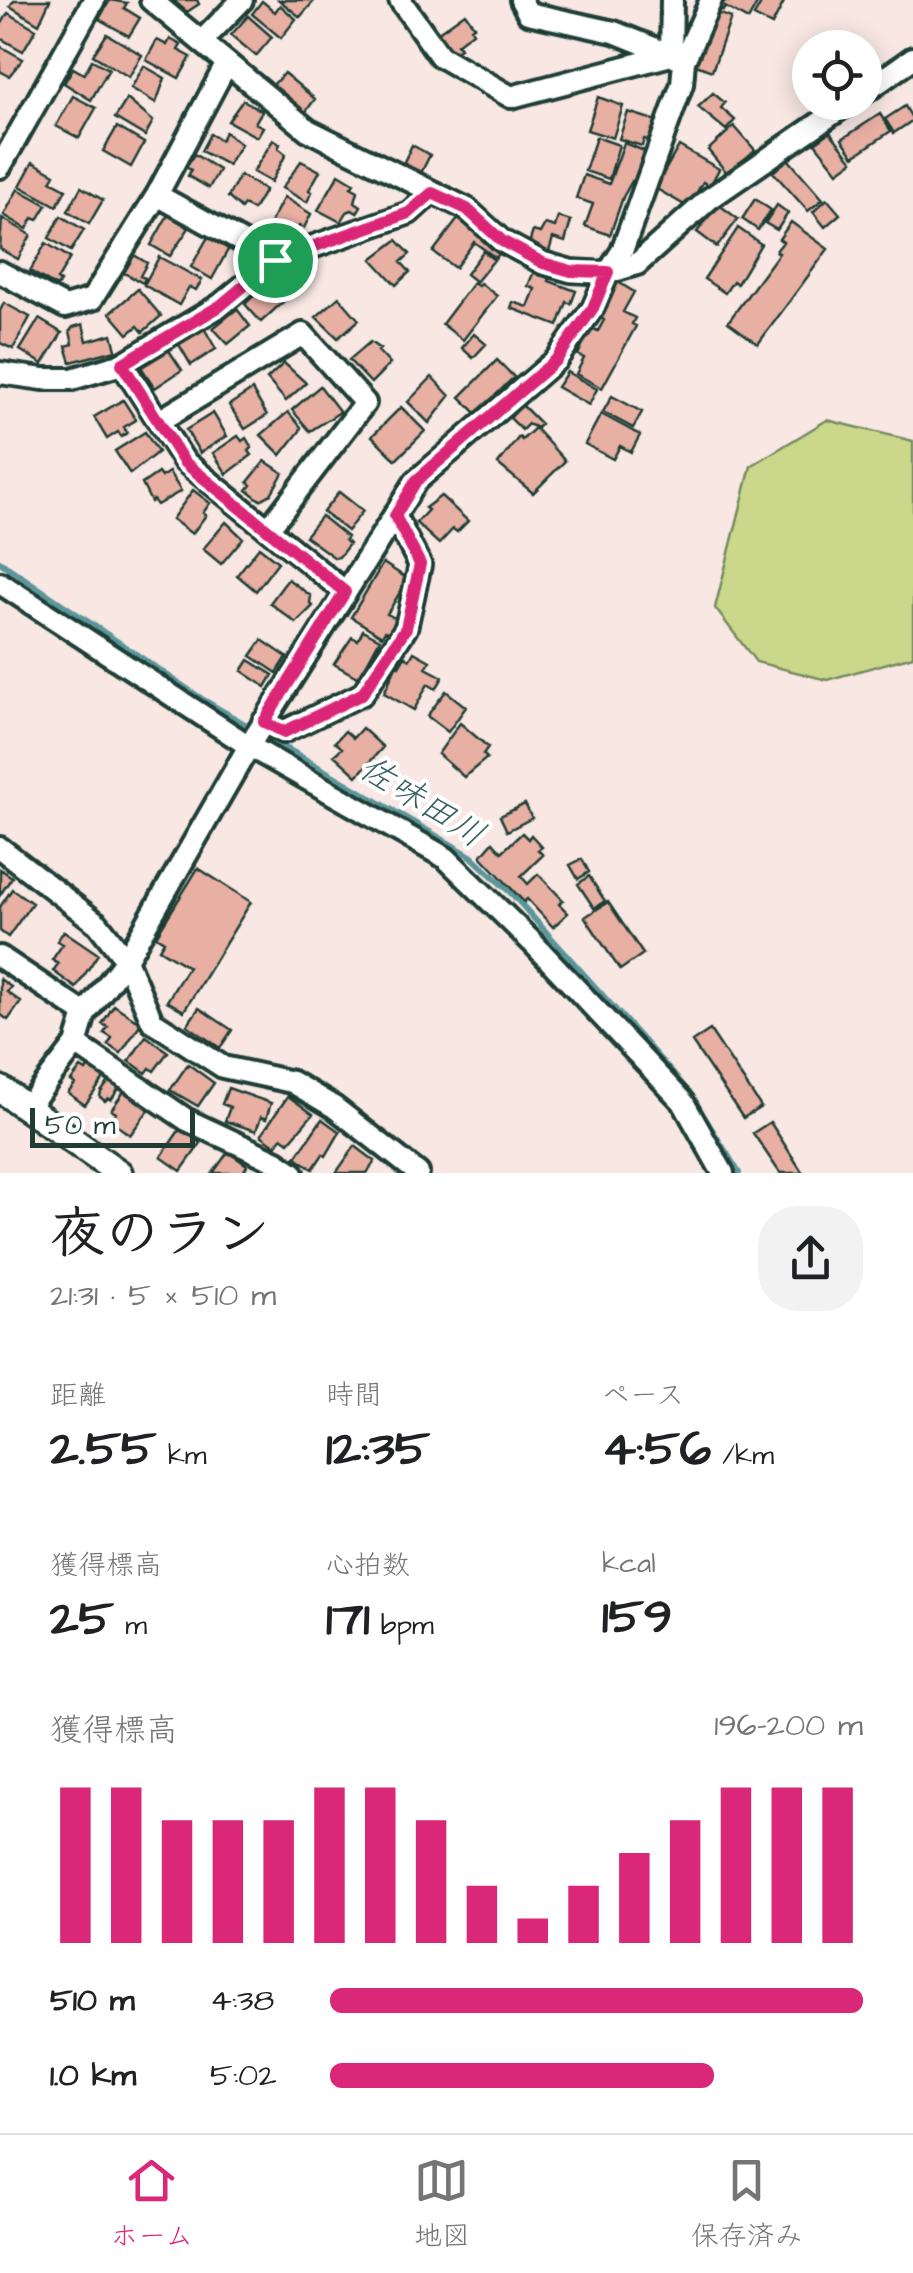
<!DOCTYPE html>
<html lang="ja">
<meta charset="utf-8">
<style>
body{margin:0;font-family:"Architects Daughter","Klee One",sans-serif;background:#f2f2f2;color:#202124;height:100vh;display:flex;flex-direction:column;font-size:38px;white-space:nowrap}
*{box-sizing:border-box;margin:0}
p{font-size:32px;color:#757577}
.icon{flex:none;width:55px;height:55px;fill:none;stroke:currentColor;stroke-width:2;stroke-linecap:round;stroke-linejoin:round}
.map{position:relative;height:1173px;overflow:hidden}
.side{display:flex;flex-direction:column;background:#fff;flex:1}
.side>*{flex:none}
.controls{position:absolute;left:792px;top:30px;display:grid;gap:20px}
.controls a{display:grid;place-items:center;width:90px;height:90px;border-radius:50%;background:#fff;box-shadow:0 5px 25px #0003;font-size:50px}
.scale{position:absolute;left:30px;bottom:25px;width:165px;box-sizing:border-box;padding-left:10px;border:5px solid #1f3d34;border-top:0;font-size:28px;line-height:35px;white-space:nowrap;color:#1f3d34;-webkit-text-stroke:8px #fff;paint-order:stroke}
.pin{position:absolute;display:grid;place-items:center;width:85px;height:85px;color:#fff;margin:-42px;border:5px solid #fff;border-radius:50%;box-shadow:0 2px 10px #0007}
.round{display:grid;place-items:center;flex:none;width:105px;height:105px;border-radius:40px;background:#f2f2f2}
.overview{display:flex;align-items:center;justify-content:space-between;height:170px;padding:0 50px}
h1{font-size:55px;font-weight:700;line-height:75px}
.figures{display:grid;grid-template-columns:repeat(3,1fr);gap:15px;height:170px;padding:10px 50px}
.figures div{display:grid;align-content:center}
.figures b{font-size:50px;font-weight:700}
.figures small{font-size:28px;font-weight:400}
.figures p{font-size:28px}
.chart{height:280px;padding:20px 50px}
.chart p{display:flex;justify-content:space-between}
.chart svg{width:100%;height:180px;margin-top:10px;stroke:#db2777;stroke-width:6}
ul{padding:0 50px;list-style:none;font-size:32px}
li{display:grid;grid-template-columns:160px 120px 1fr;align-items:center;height:75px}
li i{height:25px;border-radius:12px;background:#db2777}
.tabs{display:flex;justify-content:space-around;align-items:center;height:140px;border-top:2px solid #e0e0e0;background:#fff;font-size:28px;color:#757577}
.tabs a{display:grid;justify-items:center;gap:5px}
.tabs .current{color:#db2777}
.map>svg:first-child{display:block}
.green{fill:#cbd88b;stroke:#758a60;stroke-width:2.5}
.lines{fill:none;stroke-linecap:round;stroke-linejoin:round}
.stream{stroke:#5b969b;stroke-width:6}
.building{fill:#e8afa3;stroke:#1f3d34;stroke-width:2.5}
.minor-casing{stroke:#1f3d34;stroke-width:28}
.tertiary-casing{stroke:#1f3d34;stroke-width:32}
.minor{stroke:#fff;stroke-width:20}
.tertiary{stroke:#fff;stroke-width:25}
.route-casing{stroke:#fff;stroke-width:20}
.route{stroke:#db2777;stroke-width:12}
.labels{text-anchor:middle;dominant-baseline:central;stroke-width:8;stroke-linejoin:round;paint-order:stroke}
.water-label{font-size:35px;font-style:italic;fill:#38625f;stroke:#fff}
</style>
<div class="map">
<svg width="913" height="1173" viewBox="0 0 913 1173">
<rect width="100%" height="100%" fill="#f8e7e3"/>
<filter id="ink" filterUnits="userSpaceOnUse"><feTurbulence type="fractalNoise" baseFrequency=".01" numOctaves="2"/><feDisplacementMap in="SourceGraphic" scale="20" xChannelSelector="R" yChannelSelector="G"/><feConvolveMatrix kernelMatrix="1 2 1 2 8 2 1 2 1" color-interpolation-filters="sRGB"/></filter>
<g filter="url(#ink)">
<!-- green -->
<path class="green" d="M827,420l86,21v215l-86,24 -71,-18 -41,-54 36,-142z"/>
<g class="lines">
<!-- stream -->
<path class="stream" d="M0,562l202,137 269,157 42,39 176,197 50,81"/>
</g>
<!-- building -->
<path class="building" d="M14,0h36l-11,24 -29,-18z
M110,0l17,3 -3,5 16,10 -11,18 -30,-17z
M173,0h24l2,4 -12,8z
M279,0h36l-15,17z
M717,0l4,2 38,-2 -11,20 -23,-13 -2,4 -9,-5z
M763,0h22l-13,25 -18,-9z
M262,1l13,11 5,-7 16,14 -15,19 -29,-24z
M712,11l19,7 -19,53 -19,-7z
M8,13l28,16 -13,22 -23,-13v-11z
M465,13l9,13 -3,2 2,4 -16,12 3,4 -8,5 -15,-20z
M248,16l24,21 -16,19 -25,-21z
M107,34l35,21 -13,22 -36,-22z
M170,39l11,6 -3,5 13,7 -12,21 -33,-18 11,-20 10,5z
M0,46l23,13 -14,17 -9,-5z
M92,60l17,9 -18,31 -27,-17 9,-15 11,6z
M144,66l21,12 -9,25 -25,-15z
M284,73l31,26 -10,14 -33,-27z
M713,93l12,10 -4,5 14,12 -9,10 -28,-23z
M73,96l23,12 -17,30 -23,-12z
M598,97l25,9 -10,32 -26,-8z
M127,99l26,22 -8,15 -30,-18z
M243,100l19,11 -7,12 8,4 -6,10 -29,-16z
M905,106l8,14 -19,13 -9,-14z
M628,112l29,9 -7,20 -6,-2 -2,7 -23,-7z
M880,114l11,17 -37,25 -12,-17z
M734,126l21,24 -27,24 -20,-24z
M117,127l27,16 -13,24 -28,-16z
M225,132l16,12 -13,21 -27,-14 9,-17 11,6z
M830,132l23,29 -15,11 -23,-29z
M596,137l23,8 -10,34 -24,-8z
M273,140l7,4 -2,4 8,6 -15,28 -18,-10z
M624,143l23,9 -12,31 -3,-2 -9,16 -13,38 -25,-9 8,-22 -17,-6 8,-23 25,9z
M412,145l18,10 -10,20 -18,-9z
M679,146l40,23 -9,17 -7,-4 -15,25 -33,-19z
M194,154l25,16 -10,18 -21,-12 3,-6 -5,-3z
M788,159l35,40 -15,12 -35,-39z
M301,161l19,10 -11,19 3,2 -5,10 -25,-14z
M33,162l22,12 -4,7 15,8 -9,17 -37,-20z
M339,174l15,9 -3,4 7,4 -3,11 6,4 -4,7 -5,-3 -5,2 -6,10 -23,-12z
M240,175l25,15 -12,20 -9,-5 -3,4 -13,-12z
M81,187l22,13 -14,24 -21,-13z
M18,189l29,16 -9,15 -5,-2 -6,11 -23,-14z
M284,197l27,17 -7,14 -5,-2 -11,22 -10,-5 3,-5 -15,-7z
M755,199l16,11 -13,20 -16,-11z
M827,199l13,15 -15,13 -12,-15z
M718,204l20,15 -21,28 -20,-15z
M777,205l11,8 -11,17 -12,-7z
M168,215l21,13 -19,28 -19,-11z
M61,216l23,14 -13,21 -22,-13z
M558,217l13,4 -6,21 -12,-4 -5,17 -19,-11 4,-13 7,2 5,-9 10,3z
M2,218l29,17 -13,24 -18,-10z
M458,219l43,32 -5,7 -22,-16 -19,26 -22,-16z
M791,222l37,27 -70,95 -30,-22 51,-69 -3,-2 7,-9 -4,-3z
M738,228l23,16 -24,40 -4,-3 -8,12 -21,-14z
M208,237l21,11 -17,31 -21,-12z
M397,240l13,14 -9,8 9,10 -14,13 -24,-26z
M46,243l24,15 -13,22 3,2 -3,5 -27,-16z
M483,251l11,9 -18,22 -10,-8z
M134,255l13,8 -7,13 5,2 -2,5 -19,-10z
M159,257l43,23 -6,10 -7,-3 -10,18 -35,-20z
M534,271l16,6 -1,4 27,10 -5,13 -4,-2 -9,24 -47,-18 2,-6 15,5 7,-18 -7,-3z
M618,282l16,10 -11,20 12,6 -3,6 4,2 -34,62 -26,-14 8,-16 -6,-3 12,-28 8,4 6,-11 -4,-2 3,-10z
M267,283l17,18 -23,21 -16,-18z
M473,283l5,3 2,-3 17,13 -34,44 -21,-16z
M138,289l23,27 -18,16 -5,-6 -10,8 -18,-21z
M339,297l20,23 -21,18 -22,-21z
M4,303l26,14 -17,32 -13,-6v-32z
M237,309l13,17 -22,18 -15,-16z
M39,319l23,14 -19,31 -23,-14z
M83,324l4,17 25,-7 4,16 -45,12 -5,-16 7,-2 -3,-13 3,-4z
M204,328l12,21 -25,16 -13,-22z
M474,334l12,10 -13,14 -11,-10z
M370,342l10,7 -2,2 12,13 -19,19 -22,-23z
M168,349l14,21 -27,18 -14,-21z
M497,360l17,17 -37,37 -17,-17z
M284,363l22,20 -20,18 -19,-22z
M567,372l30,17 -8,16 -32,-18z
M432,377l18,19 -21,27 -21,-21z
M320,386l20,26 -30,19 -18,-21z
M252,390l15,25 -22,14 -16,-24z
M612,396l30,16 -9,16 -30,-16z
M123,400l13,20 -12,7 3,6 -6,4 -3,-5 -11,7 -13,-22z
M522,405l19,19 -4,4 -9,-4 -6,6 -12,-12z
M401,407l24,24 -29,29 -24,-24z
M288,412l13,15 -1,4 -19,24 -20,-20z
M213,413l14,23 -27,17 -14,-23z
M601,414l39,21 -9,17 -11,-6 -7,13 -28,-15z
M535,428l30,33 -32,32 -35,-29 21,-27 3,3z
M145,432l13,20 -28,22 -15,-23z
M238,436l4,5 4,-3 6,10 -3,3 3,4 -25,19 -14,-21z
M265,461l18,12 -12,21 -11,6 -13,-10 4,-5 -3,-3z
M169,472l12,19 -24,14 -4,-5 -2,2 -9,-18 16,-11 3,4z
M193,490l17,13 -7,10 3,2 -14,19 -20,-15z
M339,492l24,19 -16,20 -24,-19z
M441,496l27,25 -11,11 -4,-3 -14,15 -23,-21 12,-13 -3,-2z
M321,516l26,21 -2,3 4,4 -10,13 -4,1 -30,-22z
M226,522l17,16 -22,26 -18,-15z
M259,547l19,15 -22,29 -19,-16z
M383,563l25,16 -21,35 10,5 -8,14 -4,-2 -3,5 -31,-19z
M288,579l23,17 -1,7 3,3 -17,17 -26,-20z
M363,630l17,9 -21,39 -25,-14 18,-27 6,3z
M262,640l25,17 -10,16 -26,-17z
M414,652l16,9 -4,7 17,9 -7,12 -8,-5 -14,26 -30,-17 13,-29 2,2 6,-10 5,3z
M249,660l24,15 -7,12 -24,-16z
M446,691l20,16 -18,25 -21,-16z
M460,723l28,24 -5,7 4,4 -23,19 -26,-23z
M362,728l21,19 -26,29 -23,-21 8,-7 -7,-6 10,-11 8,7z
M525,804l7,14 -25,13 -7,-15z
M522,833l6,6 3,-4 11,12 -4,3 5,5 -22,21 7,8 10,-10 25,26 -4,4 9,9 -15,14 -26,-28 -3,3 -43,-46 12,-14 9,10z
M582,859l7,13 -11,7 -8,-14z
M198,868l53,34 -67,109 -17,-10 21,-34 -29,-18 5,-8 -8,-5z
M0,869l12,8 -12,18z
M589,876l16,25 -11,7 -16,-24z
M12,889l20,14 -24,34 -8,-6v-24z
M608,902l35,52 -23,16 -35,-53z
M64,931l34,23 -22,34 -23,-17 5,-7 -6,-4 11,-16 -6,-3z
M0,979l11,8 -4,5 14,10 -13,18 -8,-6z
M114,1005l27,18 -20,30 -13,-8 4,-7 -8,-5 4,-6 -6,-3z
M199,1008l33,22 -12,18 -33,-23z
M710,1030l51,77 -18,11 -51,-76z
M146,1036l22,16 -14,19 -4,-3 -4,5 -17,-12z
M188,1064l26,19 -16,23 -28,-16z
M90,1065l16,11 -21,29 -17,-12 7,-9 -4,-3 10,-13 5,3z
M110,1080l10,7 -9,13 -3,-2 -3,3 -5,-4 1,-5z
M228,1088l43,15 -5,16 -5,-2 -5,14 -31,-10 5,-14 -8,-3z
M125,1090l25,18 -20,27 -19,-14 5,-8 -5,-3z
M288,1096l25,18 -24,28 -7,-5 -6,9 -15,-11z
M322,1119l18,13 -14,24 -3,-2 -10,15 -17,-12z
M770,1122l33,51h-23l-27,-40z
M180,1129l21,14 -20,28 -20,-14z
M355,1146l20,15 -8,12h-31z
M228,1152l19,13 -4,8h-30z"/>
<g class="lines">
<!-- minor casing -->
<g class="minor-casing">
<path id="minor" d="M151,0l157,130 159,79 35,32 41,22 28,8 37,2 29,-9 72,-65 141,-97
M400,0l40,56 71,41 160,-42 13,6
M521,0l7,13 86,19 57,23 1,-55
M203,40l39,-40
M865,92l48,-34
M0,167l94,-167
M157,195l118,65
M0,272l65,35 27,-8 65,-104 70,-132
M122,364l62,97 161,131
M0,373l43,6h29l50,-15 98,-59 55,-45 134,-47 22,-20
M159,421l144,-87 62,69 -96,125
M0,583l249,163 197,112 86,84 151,160 40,71
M263,722l20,10 79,-38 44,-66 14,-63 -25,-49
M0,848l98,76 28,36 26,61 71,46 69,15 42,25 84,66
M0,957l85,57
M76,1044l111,76 90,42 16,11
M27,1108l49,-64 9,-30 41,-54 123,-214 167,-265 140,-121 37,-52 15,-35 14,-22 60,-167 2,-23 27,-61"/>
</g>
<!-- tertiary casing -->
<g class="tertiary-casing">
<path id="tertiary" d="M0,1089l119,84"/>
</g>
<!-- minor -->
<use href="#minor" class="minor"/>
<!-- tertiary -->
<use href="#tertiary" class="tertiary"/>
</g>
</g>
<g class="lines" filter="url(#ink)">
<!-- route casing -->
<g class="route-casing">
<path id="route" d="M432,193l35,16 35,32 41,22 28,8 37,1 -15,36 -37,52 -140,121 -21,35 25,48 -14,64 -44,66 -78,38 -20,-10 81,-130 -161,-130 -62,-98 98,-58 55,-46 134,-47z"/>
</g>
<!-- route -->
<use href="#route" class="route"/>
</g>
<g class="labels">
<!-- water labels -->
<g class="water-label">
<text transform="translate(422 802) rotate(32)">佐味田川</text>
</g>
</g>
</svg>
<div class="controls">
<a><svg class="icon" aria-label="locate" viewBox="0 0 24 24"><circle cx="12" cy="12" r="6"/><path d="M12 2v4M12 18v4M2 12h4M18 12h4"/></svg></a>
</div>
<div class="scale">50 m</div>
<div class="pin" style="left:275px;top:260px;background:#1e9e55"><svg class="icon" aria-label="arrive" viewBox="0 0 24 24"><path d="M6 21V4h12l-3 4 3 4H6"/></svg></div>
</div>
<section class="side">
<div class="overview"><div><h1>夜のラン</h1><p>21:31 · 5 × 510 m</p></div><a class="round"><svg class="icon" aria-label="share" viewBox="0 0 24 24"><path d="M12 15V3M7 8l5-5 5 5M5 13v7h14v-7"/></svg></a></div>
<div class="figures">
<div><p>距離</p><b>2.55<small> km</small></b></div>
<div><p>時間</p><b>12:35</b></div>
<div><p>ペース</p><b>4:56<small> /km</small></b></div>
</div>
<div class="figures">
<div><p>獲得標高</p><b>25<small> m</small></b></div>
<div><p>心拍数</p><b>171<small> bpm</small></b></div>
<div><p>kcal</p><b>159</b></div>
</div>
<div class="chart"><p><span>獲得標高</span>196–200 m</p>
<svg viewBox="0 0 160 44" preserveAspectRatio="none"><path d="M5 44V6M15 44V6M25 44V14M35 44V14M45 44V14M55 44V6M65 44V6M75 44V14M85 44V30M95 44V38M105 44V30M115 44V22M125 44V14M135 44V6M145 44V6M155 44V6"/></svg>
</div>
<ul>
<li><b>510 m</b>4:38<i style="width:100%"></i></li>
<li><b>1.0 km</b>5:02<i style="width:72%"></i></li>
</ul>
</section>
<nav class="tabs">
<a class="current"><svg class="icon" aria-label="home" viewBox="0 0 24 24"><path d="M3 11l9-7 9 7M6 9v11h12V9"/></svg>ホーム</a>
<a><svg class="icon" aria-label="map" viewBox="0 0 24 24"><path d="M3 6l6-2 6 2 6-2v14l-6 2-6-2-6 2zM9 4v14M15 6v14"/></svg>地図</a>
<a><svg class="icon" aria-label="saved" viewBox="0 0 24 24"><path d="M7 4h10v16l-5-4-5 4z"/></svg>保存済み</a>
</nav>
